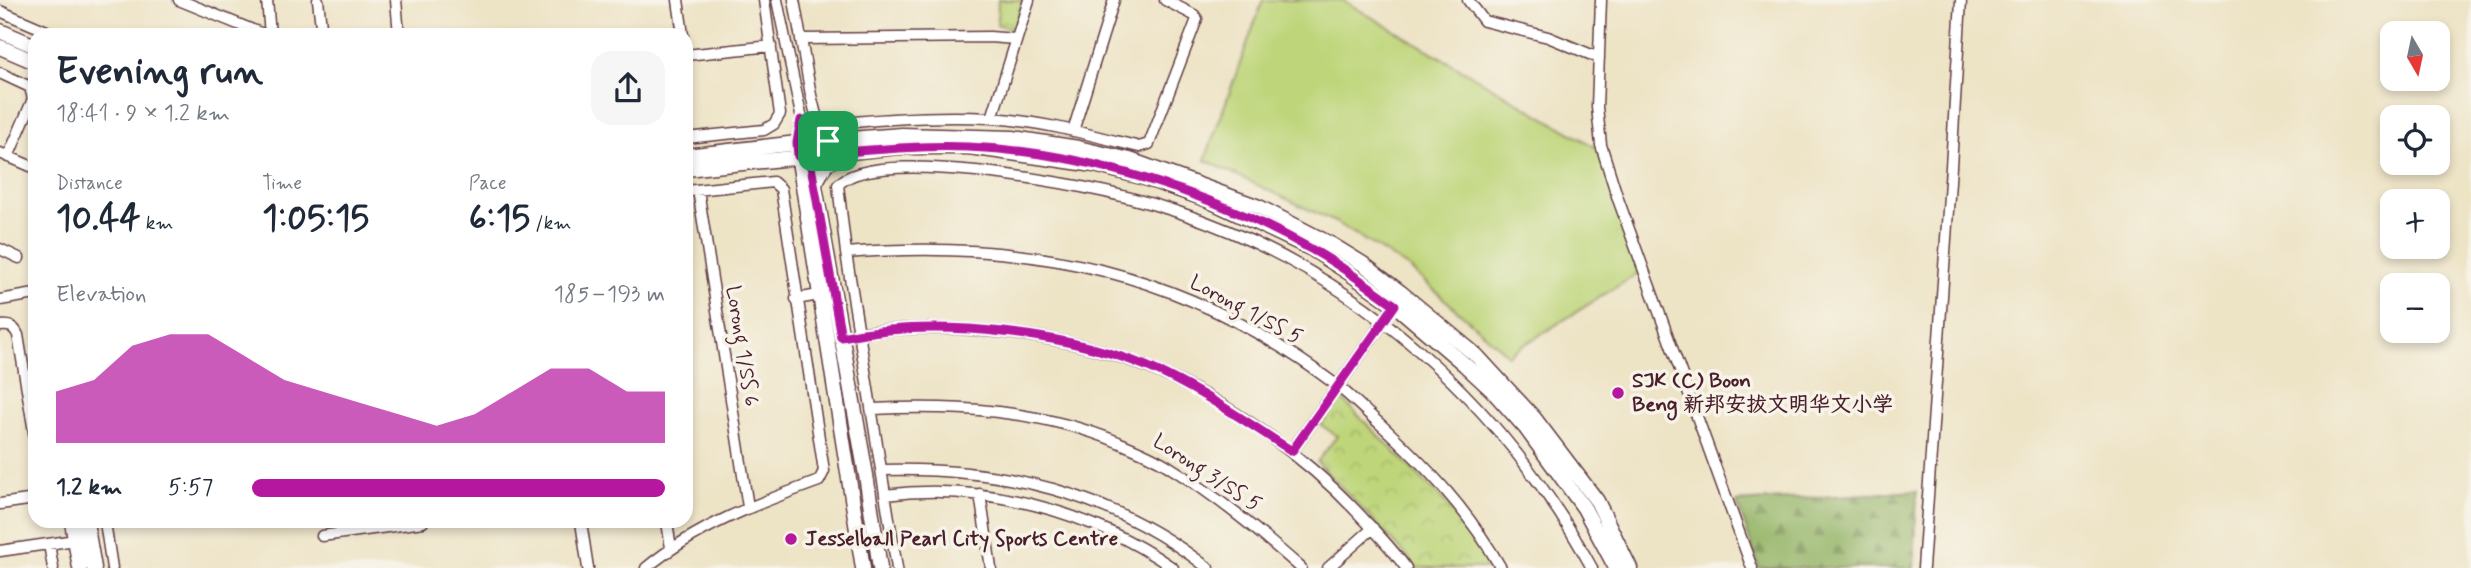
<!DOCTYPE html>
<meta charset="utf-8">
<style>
body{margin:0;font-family:Mynerve,"LXGW WenKai TC",sans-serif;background:#f6f6f7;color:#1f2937;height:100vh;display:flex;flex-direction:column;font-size:26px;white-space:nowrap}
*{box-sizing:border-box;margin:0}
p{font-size:23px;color:#747a83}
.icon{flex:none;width:38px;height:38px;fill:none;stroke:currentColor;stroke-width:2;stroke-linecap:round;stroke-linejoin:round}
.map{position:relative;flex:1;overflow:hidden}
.panel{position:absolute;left:28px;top:28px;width:665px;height:500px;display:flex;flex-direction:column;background:#fff;border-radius:21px;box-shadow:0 4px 10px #0003}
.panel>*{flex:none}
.needle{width:46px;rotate:171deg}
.controls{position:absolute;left:2380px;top:21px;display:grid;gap:14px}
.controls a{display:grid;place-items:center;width:70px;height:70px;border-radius:14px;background:#fff;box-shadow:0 4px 10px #0003;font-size:35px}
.pin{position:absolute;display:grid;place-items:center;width:60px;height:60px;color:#fff;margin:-30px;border-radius:14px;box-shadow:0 4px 10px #0006}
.round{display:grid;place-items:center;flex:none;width:74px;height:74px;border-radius:21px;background:#f6f6f7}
.headline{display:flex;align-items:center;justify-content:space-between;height:119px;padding:0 28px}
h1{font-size:38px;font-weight:800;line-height:52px}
.figures{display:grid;grid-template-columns:repeat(3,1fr);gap:10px;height:119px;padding:7px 28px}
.figures div{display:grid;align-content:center}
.figures b{font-size:35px;font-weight:800}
.figures small{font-size:19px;font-weight:400}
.figures p{font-size:19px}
.chart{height:196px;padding:14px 28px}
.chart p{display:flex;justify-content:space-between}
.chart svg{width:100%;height:126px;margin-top:7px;fill:#b5179e;opacity:.7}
ul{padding:0 28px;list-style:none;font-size:23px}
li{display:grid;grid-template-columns:112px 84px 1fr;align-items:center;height:52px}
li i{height:18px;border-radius:9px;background:#b5179e}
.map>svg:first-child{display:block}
.grass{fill:#bed579;stroke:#847a52;stroke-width:2}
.forest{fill:url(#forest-firs);stroke:#706a4a;stroke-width:2}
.park{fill:url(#park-crowns);stroke:#847a52;stroke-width:2}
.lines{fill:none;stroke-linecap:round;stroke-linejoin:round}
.minor-casing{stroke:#623c42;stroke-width:13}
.tertiary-casing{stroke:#623c42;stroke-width:17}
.minor{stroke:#fff;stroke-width:10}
.tertiary{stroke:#fff;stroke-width:14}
.route-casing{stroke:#fff;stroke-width:14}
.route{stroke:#b5179e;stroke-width:9}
.poi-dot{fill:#b5179e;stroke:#f7f3e8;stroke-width:2.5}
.labels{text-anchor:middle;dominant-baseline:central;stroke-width:7;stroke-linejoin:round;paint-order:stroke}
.street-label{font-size:21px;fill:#4a1f2b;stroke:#f7f3e8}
.poi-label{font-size:21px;font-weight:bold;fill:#4a1f2b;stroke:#f7f3e8;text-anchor:start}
</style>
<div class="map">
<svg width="2471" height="568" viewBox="0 0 2471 568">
<defs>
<pattern id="forest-firs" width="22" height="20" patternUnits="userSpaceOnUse" patternTransform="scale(1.75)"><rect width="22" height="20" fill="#96b669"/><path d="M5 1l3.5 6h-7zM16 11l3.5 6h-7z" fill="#7c9357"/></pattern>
<pattern id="park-crowns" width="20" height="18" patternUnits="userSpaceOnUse" patternTransform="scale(1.75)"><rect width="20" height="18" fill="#bed579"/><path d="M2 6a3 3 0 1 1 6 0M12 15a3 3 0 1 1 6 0" fill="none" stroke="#a5b669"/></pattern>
</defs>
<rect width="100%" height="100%" fill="#f7f3e8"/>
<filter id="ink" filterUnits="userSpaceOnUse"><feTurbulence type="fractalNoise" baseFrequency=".0143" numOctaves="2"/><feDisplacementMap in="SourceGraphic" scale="14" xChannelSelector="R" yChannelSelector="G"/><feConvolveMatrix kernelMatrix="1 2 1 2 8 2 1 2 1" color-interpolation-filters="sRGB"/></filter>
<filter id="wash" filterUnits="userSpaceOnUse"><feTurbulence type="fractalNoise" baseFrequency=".00686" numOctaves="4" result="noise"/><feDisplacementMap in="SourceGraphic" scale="28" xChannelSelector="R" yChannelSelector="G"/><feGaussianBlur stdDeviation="1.57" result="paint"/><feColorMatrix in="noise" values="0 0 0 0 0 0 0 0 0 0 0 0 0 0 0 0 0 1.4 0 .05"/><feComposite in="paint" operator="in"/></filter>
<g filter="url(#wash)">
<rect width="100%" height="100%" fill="#ede3c5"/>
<!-- grass -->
<path class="grass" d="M1263,0h79l258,150 43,120 -135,85 -99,-87 -72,-45 -132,-63z"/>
<!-- forest -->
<path class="forest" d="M1917,491l-3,77h-155l-22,-66z"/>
<!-- park -->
<path class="park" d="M998,0h25l-9,28 -17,-3z
M1340,397l105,105 47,66h-77l-7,-11 -91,-95 20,-26 -16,-11z"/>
</g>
<g filter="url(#ink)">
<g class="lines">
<!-- minor casing -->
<g class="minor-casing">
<path id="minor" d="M179,0l86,35
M267,0l3,35
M318,0l4,35
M396,0l3,35
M678,0l5,35
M777,0l28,134
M794,0l17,95 6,24 7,6c55,-6 112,-10 167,-7 50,3 100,17 148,29l10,-3 48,-125 -3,-4 -29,-15
M1468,0l16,21 64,16 51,21
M1601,0l-4,107 4,38 17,54 134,369
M0,11l56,24
M803,39l187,-2 25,2
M686,55l85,-9
M0,73l30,14 3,12 -25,58
M992,118l37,-118
M1073,131l41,-131
M686,138l78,-8 10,-6 6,-10 -16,-114
M0,153l35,15
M698,190l50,317
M0,249l19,9
M846,253c185,-15 340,19 489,131 16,12 29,26 44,39 49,45 89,87 122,145
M796,299l23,-4
M0,300l35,-6
M0,326c9,-1 14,0 18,9l17,103
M841,336c84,-16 207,-6 288,24 82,30 169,89 228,152 17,18 35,36 49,56
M873,409c84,-4 167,1 245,33 18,8 37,15 53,26 47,29 89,64 130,100
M1292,451l103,-146
M882,470c121,-3 229,22 326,98
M980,494l11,74
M885,495c99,-13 206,16 288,73
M0,504l35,-5
M105,522l7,46
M581,522l7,46
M667,522l4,26
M322,536l101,-14
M49,544l4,24
M0,551l82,-12
M646,568c51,-42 112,-65 173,-87l5,-10 -43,-282 -8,-7 -87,9
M897,568l-51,-315 -8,-68c22,-25 107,-17 138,-14 69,8 136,19 202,41 179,59 325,192 414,356
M1328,568l45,-40
M1923,568l28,-401 10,-167"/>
</g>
<!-- tertiary casing -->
<g class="tertiary-casing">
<path id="tertiary" d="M0,31l35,15
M0,47l35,15
M803,127l10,8 13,5
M808,147l58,328 14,93
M797,148l66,420
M686,156l111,-13 105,-8 111,3 65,10 52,12 129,47 73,38 31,19 37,28 77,64 57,62 63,83 33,67
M686,169l212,-22h71l126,18 47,12 66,23 104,49 36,23 47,33 69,59 28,26 33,37 59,81 32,60
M814,185l12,-21 17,-9
M72,522l8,46
M86,522l8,46"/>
</g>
<!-- minor -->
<use href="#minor" class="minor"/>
<!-- tertiary -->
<use href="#tertiary" class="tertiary"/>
</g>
</g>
<g class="lines" filter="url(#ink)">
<!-- route casing -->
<g class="route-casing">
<path id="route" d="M828,141l-21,1 2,13 32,182c96,-20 235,-5 323,37 45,22 86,50 128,77l103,-146c-27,-19 -54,-40 -84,-56 -98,-56 -230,-98 -343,-102 -53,-2 -106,4 -159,8l-11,1 -1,-13 4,-23c3,13 15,17 27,21"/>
</g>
<!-- route -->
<use href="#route" class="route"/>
</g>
<!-- markers -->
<g class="poi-dot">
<circle cx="1618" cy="393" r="7"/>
<circle cx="791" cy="539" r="7"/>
</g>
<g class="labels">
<!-- street labels -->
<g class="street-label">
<text transform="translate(1246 310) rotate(28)">Lorong 1/SS 5</text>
<text transform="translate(742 346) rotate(81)">Lorong 1/SS 6</text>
<text transform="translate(1207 473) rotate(33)">Lorong 3/SS 5</text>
</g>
<!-- poi labels -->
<g class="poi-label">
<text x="1632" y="381">SJK (C) Boon<tspan x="1632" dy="24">Beng 新邦安拔文明华文小学</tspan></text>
<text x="805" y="539">Jesselball Pearl City Sports Centre</text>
</g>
</g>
</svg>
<div class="controls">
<a><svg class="needle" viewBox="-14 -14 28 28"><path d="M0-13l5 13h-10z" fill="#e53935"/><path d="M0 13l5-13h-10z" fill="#747a83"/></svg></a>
<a><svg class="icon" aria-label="locate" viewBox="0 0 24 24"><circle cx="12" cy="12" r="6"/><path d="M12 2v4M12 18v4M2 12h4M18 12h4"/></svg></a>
<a>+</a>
<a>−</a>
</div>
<div class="pin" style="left:828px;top:141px;background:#1e9e55"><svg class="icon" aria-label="arrive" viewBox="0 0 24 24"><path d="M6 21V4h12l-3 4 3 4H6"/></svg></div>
<section class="panel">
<div class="headline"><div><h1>Evening run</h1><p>18:41 · 9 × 1.2 km</p></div><a class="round"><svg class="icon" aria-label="share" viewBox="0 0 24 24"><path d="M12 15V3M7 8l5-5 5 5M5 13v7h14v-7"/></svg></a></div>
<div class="figures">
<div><p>Distance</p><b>10.44<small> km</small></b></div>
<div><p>Time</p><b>1:05:15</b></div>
<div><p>Pace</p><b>6:15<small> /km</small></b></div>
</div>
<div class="chart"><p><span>Elevation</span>185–193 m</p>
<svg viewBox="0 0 160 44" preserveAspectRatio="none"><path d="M0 44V26L10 22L20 10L30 6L40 6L50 14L60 22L70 26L80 30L90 34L100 38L110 34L120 26L130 18L140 18L150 26L160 26V44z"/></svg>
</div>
<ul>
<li><b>1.2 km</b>5:57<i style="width:100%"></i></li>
</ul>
</section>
</div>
